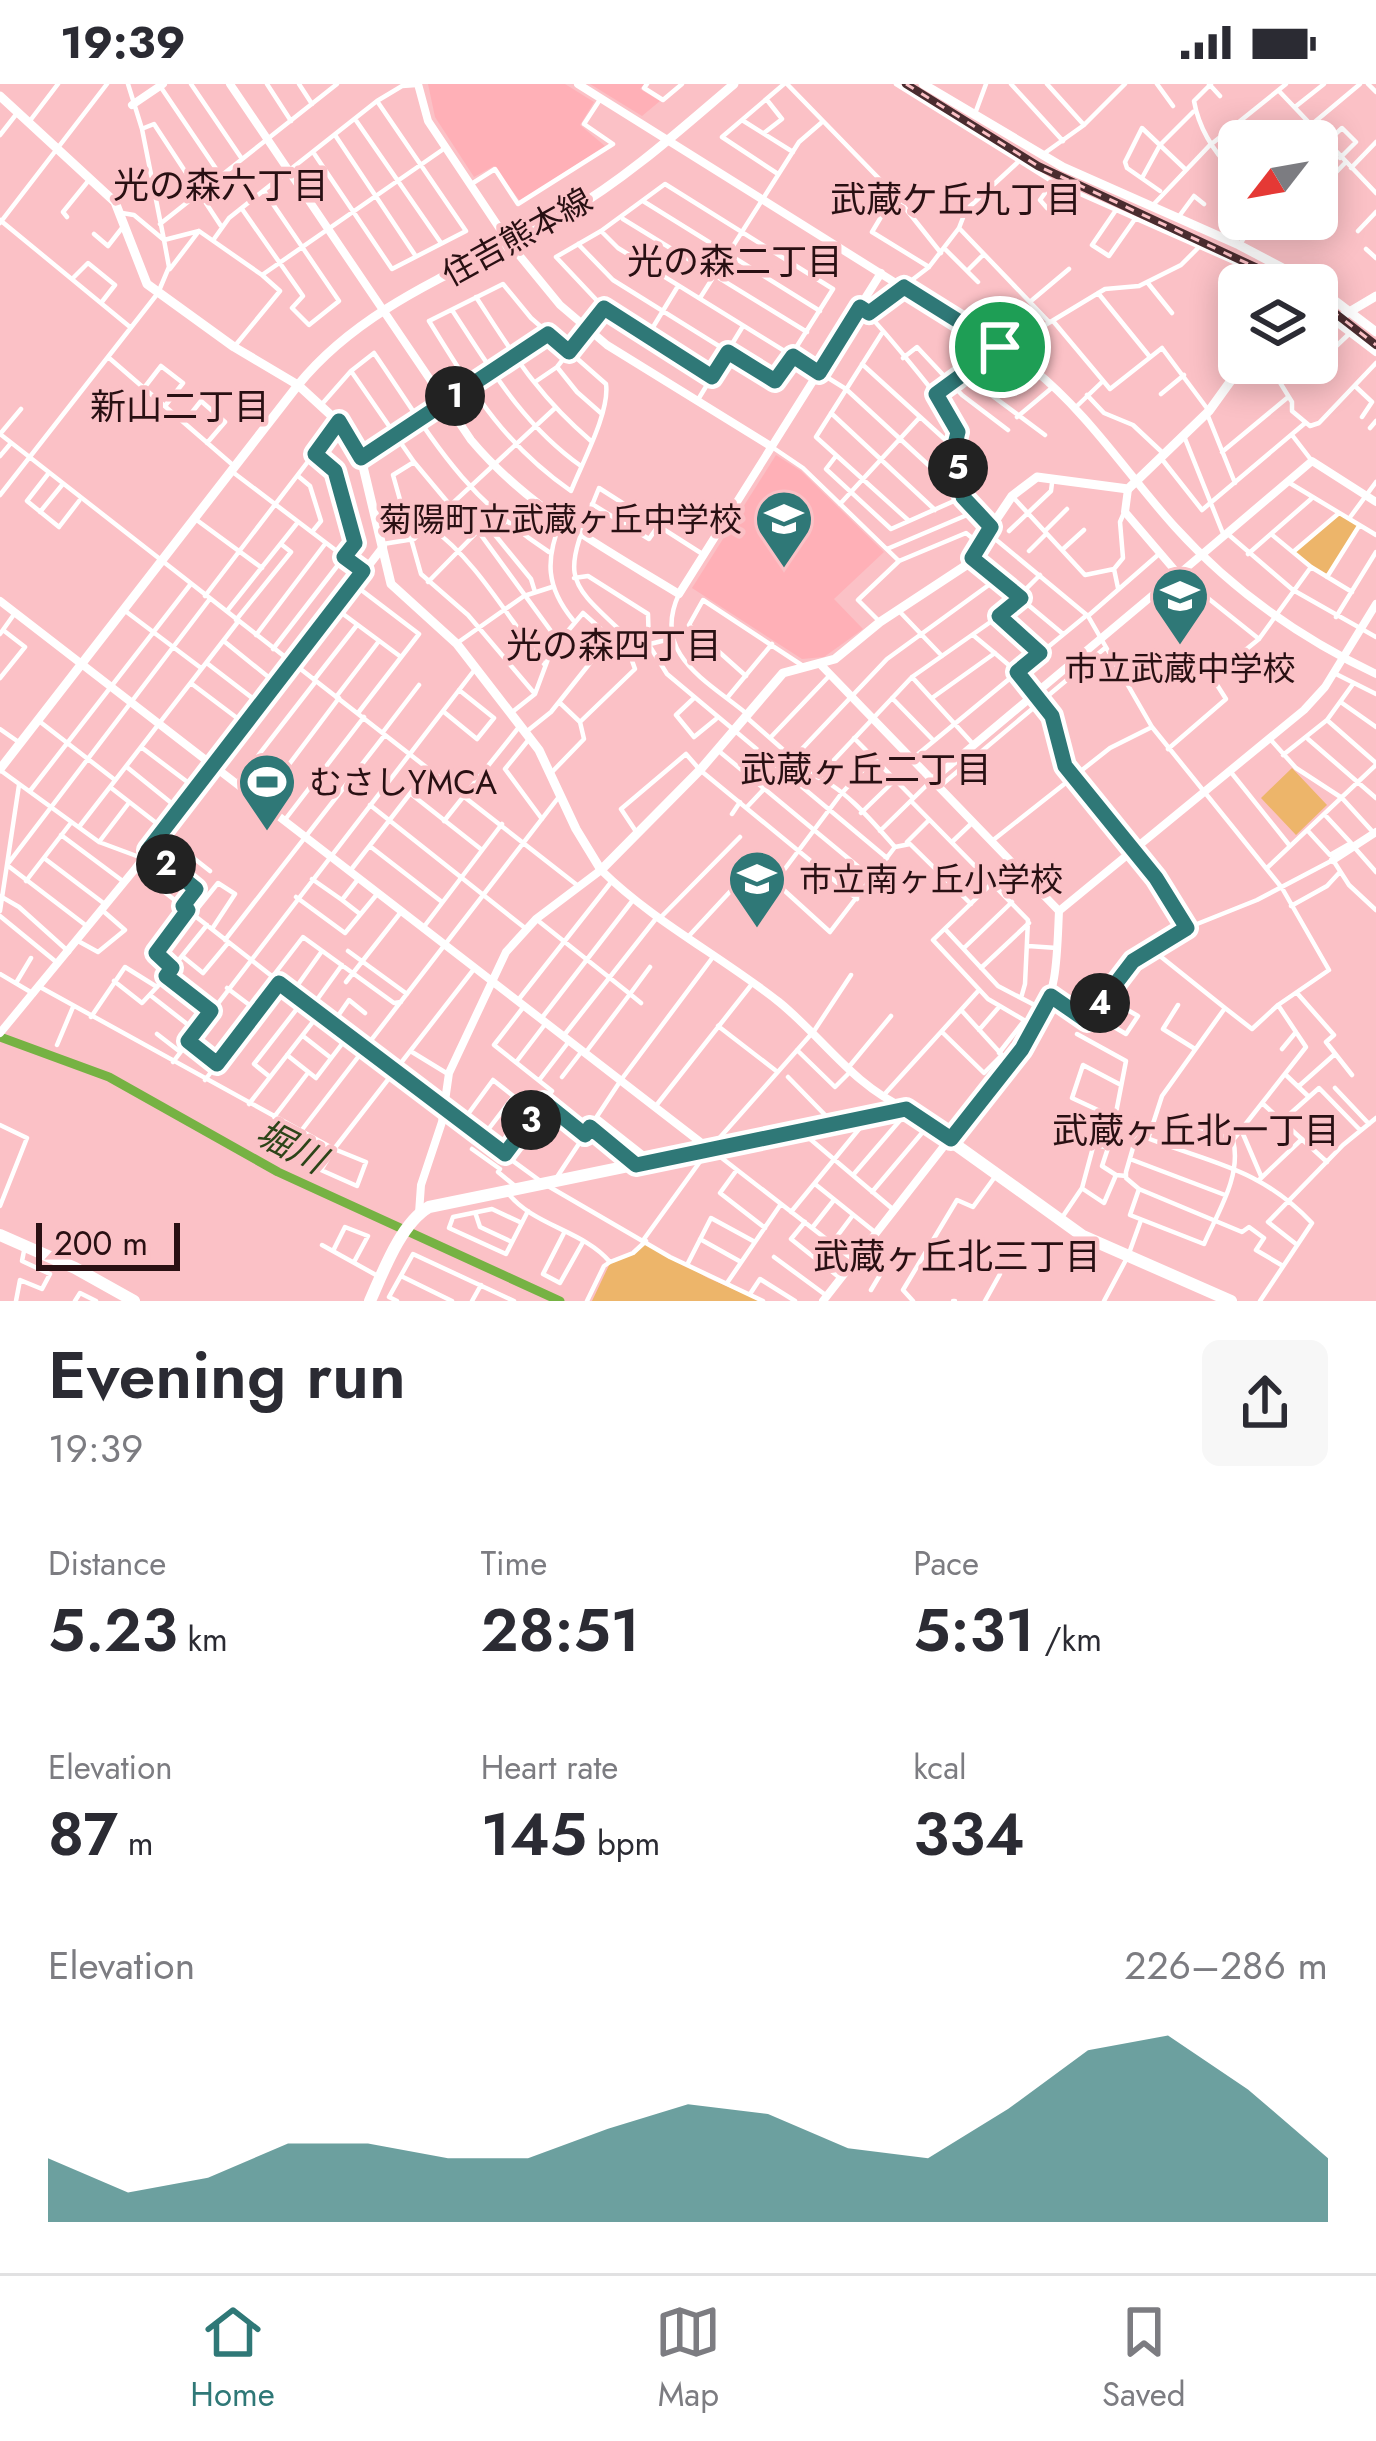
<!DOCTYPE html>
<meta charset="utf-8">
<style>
body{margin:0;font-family:Jost,"Noto Sans JP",sans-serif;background:#f7f7f7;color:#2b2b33;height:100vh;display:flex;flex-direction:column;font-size:45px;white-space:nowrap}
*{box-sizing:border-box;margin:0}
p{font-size:39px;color:#7c7c81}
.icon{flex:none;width:66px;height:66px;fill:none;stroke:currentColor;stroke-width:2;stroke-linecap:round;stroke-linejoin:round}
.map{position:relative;height:1217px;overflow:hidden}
.drawer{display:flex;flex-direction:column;background:#fff;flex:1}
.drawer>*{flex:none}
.needle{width:78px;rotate:239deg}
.controls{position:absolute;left:1218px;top:36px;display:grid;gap:24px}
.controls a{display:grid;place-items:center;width:120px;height:120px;border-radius:18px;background:#fff;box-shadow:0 6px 30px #0003;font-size:60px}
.scale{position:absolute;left:36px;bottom:30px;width:144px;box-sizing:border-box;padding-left:12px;border:6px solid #291013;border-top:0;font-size:33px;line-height:42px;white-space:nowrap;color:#291013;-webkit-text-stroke:9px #fbc1c6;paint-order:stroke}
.pin{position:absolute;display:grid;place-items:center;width:102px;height:102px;color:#fff;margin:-51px;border:6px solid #fff;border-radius:50%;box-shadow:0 3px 12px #0007}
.km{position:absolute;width:60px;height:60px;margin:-30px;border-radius:50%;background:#222;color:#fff;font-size:33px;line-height:60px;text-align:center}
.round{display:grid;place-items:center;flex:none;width:126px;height:126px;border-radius:18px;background:#f7f7f7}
.summary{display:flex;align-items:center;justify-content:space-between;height:204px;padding:0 48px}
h1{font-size:66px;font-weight:600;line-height:90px}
.figures{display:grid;grid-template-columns:repeat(3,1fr);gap:18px;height:204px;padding:12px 48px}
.figures div{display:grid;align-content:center}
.figures b{font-size:60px;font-weight:600}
.figures small{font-size:33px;font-weight:400}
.figures p{font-size:33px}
.chart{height:336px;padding:24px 48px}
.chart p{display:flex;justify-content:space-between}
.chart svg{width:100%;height:216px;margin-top:12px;fill:#2f7877;opacity:.7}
.status{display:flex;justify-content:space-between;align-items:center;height:84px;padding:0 60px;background:#fff;direction:ltr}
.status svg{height:33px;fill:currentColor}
.menu{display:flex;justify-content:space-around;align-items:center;height:168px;border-top:3px solid #e1e1e2;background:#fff;font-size:33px;color:#7c7c81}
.menu a{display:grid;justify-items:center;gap:6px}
.menu .on{color:#2f7877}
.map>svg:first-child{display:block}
.built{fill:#ffb0b7}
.green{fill:#edb56a}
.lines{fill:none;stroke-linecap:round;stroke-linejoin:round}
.river{stroke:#76b243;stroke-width:9}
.minor{stroke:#fff;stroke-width:4.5}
.tertiary{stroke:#fff;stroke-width:8}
.secondary{stroke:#fff;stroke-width:9}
.primary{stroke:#fff;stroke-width:12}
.rail-casing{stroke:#4a2c2f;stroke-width:8}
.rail{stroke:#fbc1c6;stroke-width:3;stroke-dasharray:9;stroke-linecap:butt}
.route-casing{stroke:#fff;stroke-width:24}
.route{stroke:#2f7877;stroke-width:15}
.labels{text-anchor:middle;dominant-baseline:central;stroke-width:9;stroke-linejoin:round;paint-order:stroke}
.street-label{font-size:33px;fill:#291013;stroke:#fbc1c6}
.poi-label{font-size:33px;fill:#291013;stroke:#fbc1c6;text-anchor:start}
.neighbourhood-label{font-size:36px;fill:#291013;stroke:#fbc1c6}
.water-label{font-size:36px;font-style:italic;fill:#2c4418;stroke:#fbc1c6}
</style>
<div class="status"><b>19:39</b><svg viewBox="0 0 49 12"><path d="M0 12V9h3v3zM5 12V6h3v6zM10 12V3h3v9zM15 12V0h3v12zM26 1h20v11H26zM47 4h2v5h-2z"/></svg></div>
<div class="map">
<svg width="1376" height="1217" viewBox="0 0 1376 1217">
<rect width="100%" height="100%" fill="#fbc1c6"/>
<!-- built -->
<path class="built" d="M428,0h137l29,18 -14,23 25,21 -85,55 -26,-35 -20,11 -39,-60z
M590,0h54l-4,5 20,12 -18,15z
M776,371l25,16 83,81 -50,47 29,30 -39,28 -22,2 -110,-71z"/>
<!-- green -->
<path class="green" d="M1339,428l21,13 -33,52 -34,-25z
M1292,684l35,37 -31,30 -35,-37z
M646,1158l62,36 53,23h-169l18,-38 23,-9z"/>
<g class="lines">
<!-- river -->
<path class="river" d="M0,953l109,40 169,95 282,129"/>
<!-- minor -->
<path class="minor" d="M128,0l14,45 22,111 35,-9 63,44 183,-127
M191,0l51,75
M267,0l24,37
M299,0l13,20
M647,0l-3,4 19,12 19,-16
M787,0l107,110 47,59
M896,0l157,98 233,103
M1011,0l52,57
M1047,0l37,41
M1157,0l16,22
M1209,0l11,12
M1211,0l-17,17c5,28 19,50 39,70l-9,10 15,11
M1368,0l8,8
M160,2l61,90
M1279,7l97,102
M1295,23l29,-23
M976,27l10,-27
M355,35l86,124
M742,36l51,32
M29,38l29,-38
M1311,41l49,-41
M144,44l10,-4 67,102
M764,49l18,-14 -15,-19
M0,51l18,-23
M335,51l80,120
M1219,54l20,22
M1328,57l14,-13 14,14 -16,16
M313,68l79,117 74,-38 -89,-130
M1042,71l42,-30 41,-41
M1351,84l25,-26
M778,90l-56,-37 62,-53
M1142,94l18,-33 33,-33
M473,99l22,-14 23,35 95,-60 -29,-20 17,-26
M1160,107l-33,-23 -2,-6 17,-34 43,41
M893,113l-21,35 57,35
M643,117l177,110
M1153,121l56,-59 77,-62
M1333,121l-15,-14 27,-28
M1047,124l-7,-8 13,-18
M242,125l61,87 -11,12 17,17 30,-24 -75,-110
M1116,126l-24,35 17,11 26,-37
M1180,131l14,-19 10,8
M67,133l-4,-5 26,-32
M623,135l184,113
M1270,135l16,15
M0,136l130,107
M0,139l107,-139
M160,140l177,-140
M959,144l90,94
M601,147l17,17 228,141 117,108 -72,32 -65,-60 10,-13
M1358,147l18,-19
M94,150l14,12 14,-18
M214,155l15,-21 148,-117 25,-15 14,-1
M578,160l35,36 162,101 58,-92 -168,-105 -64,47 -45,26 48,51 108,69
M1240,160l17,-25
M944,164l34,34
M1366,165l10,9
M170,185l29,-38
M967,187l17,-17
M74,193l14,-14 27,22 -14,18
M1147,198l25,31
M503,200l28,34 75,66c4,28 -24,79 -35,107 -68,-47 -99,-101 -142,-170z
M1098,209l52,64
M476,213c38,58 61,98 115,144
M700,214l99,-156 22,-19
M1031,217l38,-32
M1317,221l16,15
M860,223c13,9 90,103 96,117 4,11 -3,17 -3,28 0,15 9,29 10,45l28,30
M452,226c38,58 71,115 129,156
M869,229l60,-46 30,-39 7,-18 51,-47
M1053,237l57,68 52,-41 47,63
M882,249l-66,104 92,83
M647,253l31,-51
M234,263l46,-56 -18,-16
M1329,269l21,-20
M108,273l126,109
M903,274l14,-11 45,48 46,35
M1268,279l24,39v9l18,15 9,-3 57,-60
M862,280l89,81
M557,283l20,25 25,22
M351,287l63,91 36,43 28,26 81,111
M963,290l82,61
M535,298l22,-15 47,-59
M1355,302l17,16 -10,15
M144,304l17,-22 22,17 -18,23
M936,310l90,-63 16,-4 63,-38 34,-3 42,-21 17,-17
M1161,310l23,-19
M1087,311l17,18 29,12 32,30
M699,314l44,-72
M322,320l29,-33 23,-18c57,83 87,142 175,199
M1077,322l26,-25
M831,329l104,97
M1208,332l27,67
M1017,333l37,-31
M185,337l16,-20 24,21 -18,21
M1370,344l6,-7
M0,350l577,451
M0,350l21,-25
M1292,351l20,26
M1184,352l40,100
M772,363l31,21 96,93
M1222,368l65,-54
M0,372l11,-13
M361,374l185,-122
M1161,374l41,52 102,-86
M414,378l-21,13 28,99 47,41 67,79
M234,389l129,98
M48,390l-21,27 32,26 20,-26
M298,392l12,10 11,35 -9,11
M1288,398l88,53
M0,411l158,-202 11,-26 -5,-27 -30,-25 -12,-2
M1012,412l73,79 29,-6
M592,420l57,35 9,-13
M840,420l80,-87
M40,428l22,-27
M1351,432l25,-34
M194,434l68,50
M506,437l-11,14 36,44 4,13
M561,437c-16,39 -15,66 12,99
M431,444c44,30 79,93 114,137
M1009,447l42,-40 1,-8
M1045,447l22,-22
M988,449l100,83 64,111 130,161 47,82 -51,35 28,42 -73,93c9,35 -15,72 -29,104l-74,-29 9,-26 -13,-11v-6l11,-38c70,29 120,31 175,89l-52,78
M1271,450l40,33 41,25
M1229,451l64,55 83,47
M383,460l31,-5 140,-130
M887,465l87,-37
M1062,466l22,-20
M1029,467l17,-17
M1293,468l46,-39
M1248,470l63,-55
M972,474l91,76
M1179,491l80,64
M1327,493l32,-51
M574,494l14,-2 60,38 1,31 18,29 220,184
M428,498l50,-51
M356,502l63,48 -61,79
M1118,504l-4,-19 9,-11 -3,-36 3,-7
M679,510c-28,60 27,86 68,120
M205,512l134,-175
M335,524l66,49
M124,526l77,58
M227,527l71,-89
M900,528l42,44
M1088,532l71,-62
M1000,533l40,36
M1336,533l40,-65
M236,536l55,-68 -10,-8
M880,538l-22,-22 41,-39 67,-28 11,9
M0,550l15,-21
M256,551l69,-91
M973,551c28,24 67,51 81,87 6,14 2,31 11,44 38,56 89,102 122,162
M670,555l-32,8c-74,-70 -79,-61 -39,-159l105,67
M460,557l64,-45 28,-9
M225,558l52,42
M273,565l82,-106 -20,-72 -20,-17
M208,580l52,40
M1334,589l42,21
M746,592l-57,-51 14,-25 100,66
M912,593l61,67
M0,594l25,-31 -22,-17
M314,596l43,-55
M192,600l53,40
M336,613l43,-56
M694,614l-18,17 18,22 22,-18
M727,614l45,-54
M892,614l42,43
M932,614l63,-45
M559,618l21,20
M1342,619l34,24
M444,628l33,27 17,-21 -35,-28
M511,629l24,-19 16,-43 32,-38 47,42 5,14 -55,53 4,17 -32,33
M746,633l66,58c31,11 61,47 82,71
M1327,636l49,43
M39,637l76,59
M0,645l20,14
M383,648l36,-47
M526,648l25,-20 47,-59
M530,654l-25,31 37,50
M770,654l60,-63
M854,654l59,60
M1270,655l26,29 46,30 30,33
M1308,655l68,59
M141,663l53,40
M1168,665l58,-50 -14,-22 47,-38 52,-72
M720,668l152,126
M1283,671l44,-35 26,-36
M874,674l-33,36 -66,88 55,50 65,-85
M912,675l175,-144
M128,684l52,42
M0,686l99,72 43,16
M1230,687l60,75
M818,693l94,-100 87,-61 41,-41
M236,700l80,-103
M110,703l54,42
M939,703l166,-139
M30,707l160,-206
M411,710l71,56
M911,717l117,119 -3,64 -4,14
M260,719l79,-105
M370,721l155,123
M747,723l140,-148 110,-80
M861,729l34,-33
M732,730l8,-12
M284,737l80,-104
M444,737l75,-94
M79,743l158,-204
M635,746l-14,-21 65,-55 14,16 157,129
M880,747l52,-51
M1308,747l22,24 21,-12 -26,-28
M163,750l47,37
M61,751l63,47
M992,757l118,-93 42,-21
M99,758l29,-38
M907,758l22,-22
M952,758l21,-20
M371,763l71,55
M895,763l15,-3 61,60
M1354,763l22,25
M149,766l46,37 -12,19
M44,774l62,47
M1013,779l-80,77 55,59 46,27
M7,781l202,-265
M7,781l81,62
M1267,784l109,-103
M135,785l304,238 100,73
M350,787l80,-103
M312,795l30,21 17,-22
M26,797l44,-57
M0,812l19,11 50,45
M296,813l49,36 33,-40
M342,816l18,14
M1291,822l36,-20 12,-13
M0,827l19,-126
M193,830l25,-31 17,11 -23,35
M0,832l55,45
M660,834l80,-81
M536,835l94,75 -44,58
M423,844l79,-104
M945,845l53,57 48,25
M687,854l76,-82 20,16
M225,856l159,-204
M78,857l20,11 27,-22 -23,-20
M1028,862l29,2
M964,864l48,-46
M348,867l59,43
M182,872l21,17 25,-30
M172,884l-16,-15 32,-43
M981,884l48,-45
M0,890l34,20
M273,892l30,-39 91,66 7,-1
M168,893l42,34
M114,897l28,22 15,-16
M346,898l55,-70
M16,899l15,-25
M40,903l294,162 140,-180
M227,904l29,22
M292,909l30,-42
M1297,909l37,42 -8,7 26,33
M150,911l46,36
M1051,912l36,25 46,-60 17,-13 37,-20 70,-28 76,-40 16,25 27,25
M519,915l93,-118
M641,919l-11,-9 20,-27
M525,921l-31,40 58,46 -8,12 41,32
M1178,921l-15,24 32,20
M311,924l31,-43
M1225,924l27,21 26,-24
M962,927l41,45
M1092,930l34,20 12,-18 -33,-19
M91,933l34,-50 32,20 50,-62
M541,935l92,-119
M333,939l16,-23 16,13
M718,942l57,44
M979,946l20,-23
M942,948l42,41 18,-18
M157,950l22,17
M565,950l93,-118
M1077,950l49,27 -11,57 -43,-20 11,-33 38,20
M303,952l28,22
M189,957l28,23
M57,961l16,-38
M1282,965l14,-17
M797,966l38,37 16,-16
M412,968l36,22
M999,969l25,-32
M287,971l29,23 32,-42
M517,977l29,-38
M173,978l303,-394
M848,984l43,-52
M1287,992l22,21
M270,993l-16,-13 49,-63
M562,993l20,-26
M788,993l42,43
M540,995l30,-39
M205,996l73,-96
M1299,1002l36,-32
M1335,1004l34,36
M882,1013l97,-107
M1262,1019l65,59
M249,1020l70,-90
M655,1023l97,-123
M274,1033l33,-43
M597,1033l52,41
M463,1037l30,-41 43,34
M1282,1037l37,-33 41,42
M0,1041l27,13 -27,68
M1240,1043l21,49
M590,1044l42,33
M301,1047l257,-333
M803,1049l92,78
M484,1051l29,-38
M1149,1052l13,-40 63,-88 -75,-60
M715,1059l99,-112 37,-56
M1094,1060l14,4 -6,18 14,9
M1177,1064l10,-25 46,17
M334,1065l32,13 -9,24 -36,-16z
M472,1065l28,20 -2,3 17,14
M714,1068l138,107
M505,1070l39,-51
M1130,1075l95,36
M736,1087l-16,22 45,35
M853,1091l55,-64
M557,1093l64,-97 92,-123
M1259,1096l43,-41
M815,1100l61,49
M548,1102l122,71 93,44
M1083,1105l21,14 12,-28 10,1
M1139,1105l103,43 7,-5 15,11 -8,12 27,16
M507,1108c26,34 76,38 103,70l23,-9 13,-12
M872,1108l55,-65
M791,1128l73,-89
M476,1131l4,12 32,15
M1061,1135l21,-31 20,-74
M805,1138l-14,17 49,39
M522,1139l-30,-14 -39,8 -4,11 57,26 22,-43
M812,1144l22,-28
M564,1149l-21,41 17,9 23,-41
M644,1155l63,-87
M700,1155l41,23
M832,1159l21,-28
M1296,1160l-28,-22 75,-77 33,-27
M322,1161l54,30
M333,1167l12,-24 23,9 -14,26
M858,1171l22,20 -9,15
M774,1173l53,39
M688,1179l23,-45 44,24
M401,1192l51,25
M727,1199l54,-79
M750,1210l10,-15 35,22
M16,1217l4,-21 22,9 8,-15 -28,-13 3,-15
M75,1217l5,-8 16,8
M397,1217l-8,-4 24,-43 101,47
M472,1217l9,-16
M587,1217l17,-35 6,-4
M913,1217l-10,-11 54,-90 16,7 24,-33
M953,1217h2
M985,1217l15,-27
M1104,1217l24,-45 13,-36"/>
<!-- tertiary -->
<path class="tertiary" d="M230,0l241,356c57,68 133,108 208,154l202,-321
M418,0l10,37 82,123 50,61 47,40 165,102
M578,0l455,285c56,45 94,105 142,158 57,63 125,111 201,147
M132,21l31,-21
M1334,236l42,32
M1179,490l133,-113 64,41
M0,517l708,547
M820,580l239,247
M932,696l246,-206 -53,-62 3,-23
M1333,776l43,-28
M0,949l135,-164 248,-322
M419,1129l2,-28 21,-63 7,-49 57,-121 30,-33 65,-49c53,52 120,86 178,132 43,35 75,84 126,106
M823,1217l214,-274c21,-35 20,-76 22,-116l245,-201 21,-23 51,-83"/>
<!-- secondary -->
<path class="secondary" d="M923,0l140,83 176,78 76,40
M0,12l115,106 32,82 87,63 64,38 48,44 15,29 30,126 66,60 82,106 37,79 25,41 99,-100 83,-97 52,-14 45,-37 85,-56 47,-70 25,-19 91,12 81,-78 26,-36 16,-12
M1317,203l59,45
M1317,247l59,-35
M0,685l298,-384c69,-85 176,-119 269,-172 60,-35 114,-84 167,-129"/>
<!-- primary -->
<path class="primary" d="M0,1151l75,33 59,33
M370,1217c13,-29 31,-78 59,-94l477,-98 177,127 148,65"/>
<!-- rail casing -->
<g class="rail-casing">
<path id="rail" d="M906,0l132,82 256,119
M1317,215l59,46"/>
</g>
<!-- rail -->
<use href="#rail" class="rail"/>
</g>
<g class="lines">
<!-- route casing -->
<g class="route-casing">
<path id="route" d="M904,203l96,60 -64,47 22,38c-8,24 4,41 5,65l28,30 -19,31 49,40 -22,18 41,37 -23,19 35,44 13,50 91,112 31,50 -54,33 -46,60 -36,-25 -29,53 -71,90 -45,-30 -270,56 -46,-38 -5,8 -41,-33 -39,52 -226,-171 -62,81 -29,-23 23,-30 -45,-35 6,-8 -16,-15 32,-43 -5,-4 13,-17 -48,-39 215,-279 -19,-14 11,-14 -20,-72 -20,-17 24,-33 22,37 187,-124 21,18 35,-44 108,69 16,-25 47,29 18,-25 26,17 41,-66 9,6z"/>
</g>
<!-- route -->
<use href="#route" class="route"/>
</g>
<!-- icons -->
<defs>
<g id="school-pin" transform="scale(3)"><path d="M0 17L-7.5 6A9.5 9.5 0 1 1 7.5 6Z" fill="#2f7877" stroke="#fbc1c6"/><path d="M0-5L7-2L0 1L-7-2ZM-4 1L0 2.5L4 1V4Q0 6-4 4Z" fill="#fff"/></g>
<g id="stadium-pin" transform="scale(3)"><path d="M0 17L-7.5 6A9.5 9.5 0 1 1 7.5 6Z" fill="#2f7877" stroke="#fbc1c6"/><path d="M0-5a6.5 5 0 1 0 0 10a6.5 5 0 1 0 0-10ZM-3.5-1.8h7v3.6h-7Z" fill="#fff"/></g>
</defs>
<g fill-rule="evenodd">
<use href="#school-pin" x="784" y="435"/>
<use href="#school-pin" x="1180" y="512"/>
<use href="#stadium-pin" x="267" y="698"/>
<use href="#school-pin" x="757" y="795"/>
</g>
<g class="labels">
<!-- street labels -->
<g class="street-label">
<text transform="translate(517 153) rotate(-29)">住吉熊本線</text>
</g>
<!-- poi labels -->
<g class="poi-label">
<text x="742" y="435" text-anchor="end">菊陽町立武蔵ヶ丘中学校</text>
<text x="1180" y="584" text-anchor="middle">市立武蔵中学校</text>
<text x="309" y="698">むさしYMCA</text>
<text x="799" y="795">市立南ヶ丘小学校</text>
</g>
<!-- neighbourhood labels -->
<g class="neighbourhood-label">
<text x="221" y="101">光の森六丁目</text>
<text x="956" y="115">武蔵ケ丘九丁目</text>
<text x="735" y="177">光の森二丁目</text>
<text x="180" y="322">新山二丁目</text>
<text x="614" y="561">光の森四丁目</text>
<text x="866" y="685">武蔵ヶ丘二丁目</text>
<text x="1196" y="1046">武蔵ヶ丘北一丁目</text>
<text x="957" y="1172">武蔵ヶ丘北三丁目</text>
</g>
<!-- water labels -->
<g class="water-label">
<text transform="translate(291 1062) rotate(27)">堀川</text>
</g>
</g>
</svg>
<div class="controls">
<a><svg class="needle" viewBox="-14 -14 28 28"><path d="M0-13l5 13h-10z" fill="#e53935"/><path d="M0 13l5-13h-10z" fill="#7c7c81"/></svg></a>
<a><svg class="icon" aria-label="layers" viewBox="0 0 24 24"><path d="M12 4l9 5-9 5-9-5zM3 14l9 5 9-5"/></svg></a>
</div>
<div class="scale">200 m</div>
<div class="pin" style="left:1000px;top:263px;background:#1e9e55"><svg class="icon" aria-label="arrive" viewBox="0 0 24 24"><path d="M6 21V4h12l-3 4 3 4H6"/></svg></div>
<b class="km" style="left:455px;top:312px">1</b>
<b class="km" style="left:166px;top:780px">2</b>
<b class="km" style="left:531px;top:1036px">3</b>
<b class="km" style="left:1100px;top:919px">4</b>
<b class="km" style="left:958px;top:384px">5</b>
</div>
<section class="drawer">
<div class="summary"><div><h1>Evening run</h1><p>19:39</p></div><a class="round"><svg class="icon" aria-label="share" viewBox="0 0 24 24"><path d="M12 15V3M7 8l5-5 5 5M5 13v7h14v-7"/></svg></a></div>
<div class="figures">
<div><p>Distance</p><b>5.23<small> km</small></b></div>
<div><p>Time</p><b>28:51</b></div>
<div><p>Pace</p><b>5:31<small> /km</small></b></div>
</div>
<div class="figures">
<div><p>Elevation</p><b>87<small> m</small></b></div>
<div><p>Heart rate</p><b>145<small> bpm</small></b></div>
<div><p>kcal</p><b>334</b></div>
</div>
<div class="chart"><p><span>Elevation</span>226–286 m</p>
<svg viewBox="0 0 160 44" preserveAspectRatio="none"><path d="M0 44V31L10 38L20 35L30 28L40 28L50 31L60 31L70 25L80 20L90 22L100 29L110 31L120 21L130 9L140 6L150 17L160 31V44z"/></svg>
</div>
</section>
<nav class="menu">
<a class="on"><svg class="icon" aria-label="home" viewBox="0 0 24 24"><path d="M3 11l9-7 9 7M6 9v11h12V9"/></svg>Home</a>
<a><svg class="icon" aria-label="map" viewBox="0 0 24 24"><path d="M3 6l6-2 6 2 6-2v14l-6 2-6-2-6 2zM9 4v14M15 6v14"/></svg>Map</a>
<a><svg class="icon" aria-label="saved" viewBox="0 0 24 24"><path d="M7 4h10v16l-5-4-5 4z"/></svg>Saved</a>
</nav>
